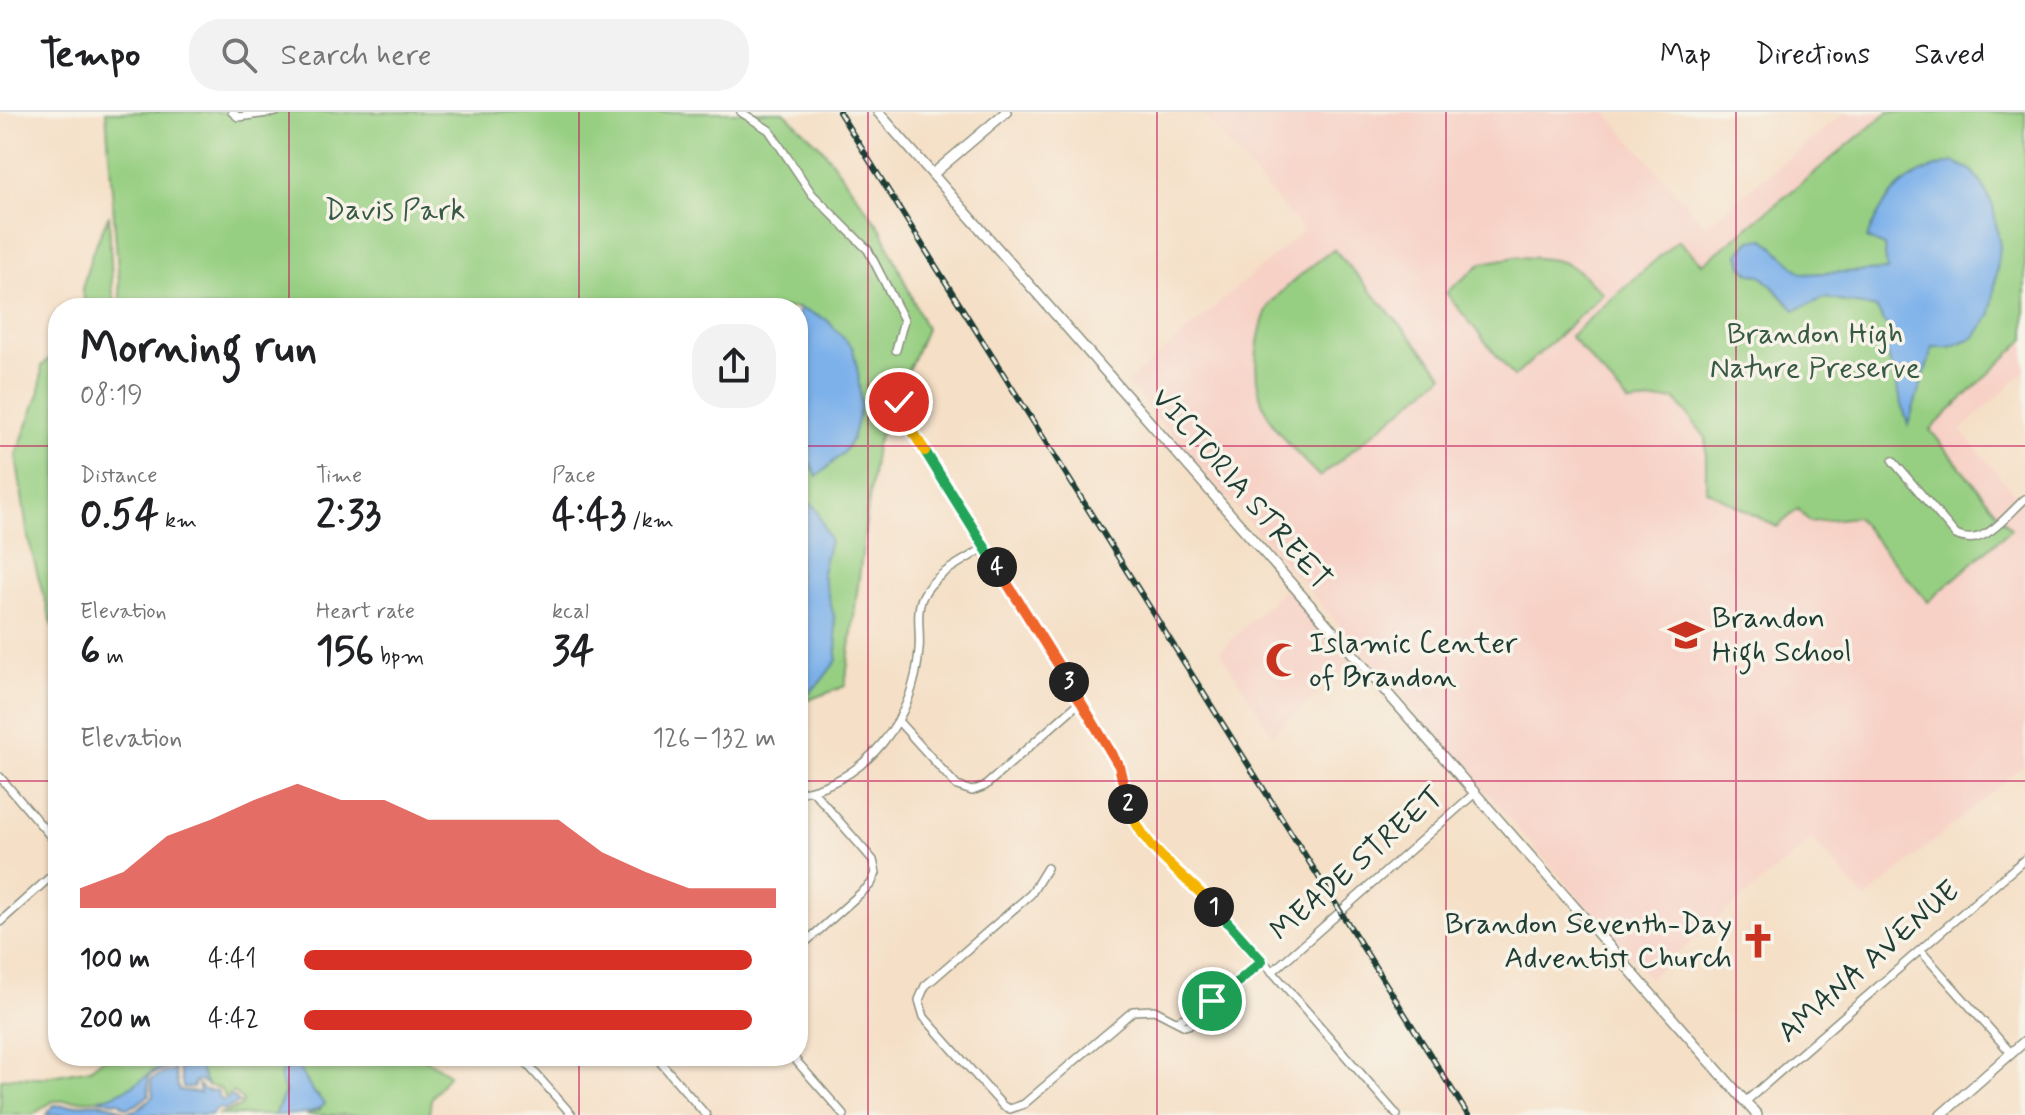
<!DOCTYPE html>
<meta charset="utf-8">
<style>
body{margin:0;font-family:Mynerve,sans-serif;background:#f2f2f2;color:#202124;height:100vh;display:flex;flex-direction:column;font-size:30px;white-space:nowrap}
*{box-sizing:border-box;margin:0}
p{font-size:26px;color:#757577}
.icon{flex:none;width:44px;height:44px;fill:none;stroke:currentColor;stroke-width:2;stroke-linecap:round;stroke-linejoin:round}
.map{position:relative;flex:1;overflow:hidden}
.sheet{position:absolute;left:48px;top:186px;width:760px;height:768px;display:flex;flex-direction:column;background:#fff;border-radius:32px;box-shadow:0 2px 6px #0004}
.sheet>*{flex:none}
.pin{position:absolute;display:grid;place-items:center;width:68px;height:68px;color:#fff;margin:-34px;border:4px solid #fff;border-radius:50%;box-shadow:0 2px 8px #0007}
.km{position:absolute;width:40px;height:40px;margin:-20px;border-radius:50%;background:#222;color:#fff;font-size:22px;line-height:40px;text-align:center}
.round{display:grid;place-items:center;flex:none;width:84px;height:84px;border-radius:32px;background:#f2f2f2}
.head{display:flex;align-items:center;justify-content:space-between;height:136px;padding:0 32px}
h1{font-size:44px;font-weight:700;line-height:60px}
.figures{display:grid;grid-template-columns:repeat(3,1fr);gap:12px;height:136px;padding:8px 32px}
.figures div{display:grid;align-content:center}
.figures b{font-size:40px;font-weight:700}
.figures small{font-size:22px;font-weight:400}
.figures p{font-size:22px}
.chart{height:224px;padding:16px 32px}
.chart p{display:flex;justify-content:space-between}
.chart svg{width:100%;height:144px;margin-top:8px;fill:#d93025;opacity:.7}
ul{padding:0 32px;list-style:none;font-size:26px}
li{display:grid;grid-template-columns:128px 96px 1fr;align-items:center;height:60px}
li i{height:20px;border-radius:10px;background:#d93025}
header{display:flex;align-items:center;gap:48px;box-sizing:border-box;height:112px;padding:0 40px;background:#fff;border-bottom:2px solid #e0e0e0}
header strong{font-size:38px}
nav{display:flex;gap:44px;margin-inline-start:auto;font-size:28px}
.search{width:560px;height:72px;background:#f2f2f2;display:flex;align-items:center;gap:20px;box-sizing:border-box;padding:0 28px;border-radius:32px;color:#757577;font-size:30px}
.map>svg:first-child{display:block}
.built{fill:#f7d1c6}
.green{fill:#97cf82;stroke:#5b865b;stroke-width:2}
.water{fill:#7db1ea;stroke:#4e778f;stroke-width:2}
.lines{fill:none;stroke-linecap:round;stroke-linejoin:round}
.minor-casing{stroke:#8a8e7d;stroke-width:10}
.tertiary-casing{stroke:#8a8e7d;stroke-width:12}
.minor{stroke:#fff;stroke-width:7}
.tertiary{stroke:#fff;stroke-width:9}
.rail-casing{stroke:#1f3d34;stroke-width:6}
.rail{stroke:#f7f3e8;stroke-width:3;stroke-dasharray:9;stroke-linecap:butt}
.split-1-casing{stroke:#fff;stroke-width:16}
.split-2-casing{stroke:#fff;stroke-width:16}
.split-3-casing{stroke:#fff;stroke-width:16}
.split-4-casing{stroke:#fff;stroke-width:16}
.split-5-casing{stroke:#fff;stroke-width:16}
.split-6-casing{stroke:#fff;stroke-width:16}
.split-1{stroke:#22a559;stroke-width:10}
.split-2{stroke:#f5b400;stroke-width:10}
.split-3{stroke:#f0652b;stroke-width:10}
.split-4{stroke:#f0652b;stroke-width:10}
.split-5{stroke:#22a559;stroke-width:10}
.split-6{stroke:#f5b400;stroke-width:10}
.grid{fill:none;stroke:#c2185b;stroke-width:2;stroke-opacity:0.55}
.labels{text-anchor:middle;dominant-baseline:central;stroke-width:7;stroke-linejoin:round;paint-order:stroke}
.park-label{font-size:30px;fill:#375a44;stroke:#f7f3e8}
.street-label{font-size:30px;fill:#1f3d34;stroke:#f7f3e8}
.poi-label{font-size:30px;fill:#1f3d34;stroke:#f7f3e8;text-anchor:start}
</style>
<header>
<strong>Tempo</strong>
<div class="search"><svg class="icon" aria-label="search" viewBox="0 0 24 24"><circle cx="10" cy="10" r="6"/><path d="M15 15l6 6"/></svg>Search here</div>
<nav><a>Map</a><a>Directions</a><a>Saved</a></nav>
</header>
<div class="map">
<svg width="2025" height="1003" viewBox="0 0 2025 1003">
<rect width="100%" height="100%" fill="#f7f3e8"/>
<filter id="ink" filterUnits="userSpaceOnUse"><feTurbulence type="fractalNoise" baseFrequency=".0125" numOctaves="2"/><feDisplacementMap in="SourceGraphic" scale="16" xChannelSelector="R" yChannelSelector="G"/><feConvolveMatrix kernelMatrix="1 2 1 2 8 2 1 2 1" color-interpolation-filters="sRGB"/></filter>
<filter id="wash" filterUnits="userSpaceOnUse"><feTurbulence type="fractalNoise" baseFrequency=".006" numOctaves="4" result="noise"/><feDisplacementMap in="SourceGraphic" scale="32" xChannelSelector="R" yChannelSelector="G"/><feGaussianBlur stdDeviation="1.8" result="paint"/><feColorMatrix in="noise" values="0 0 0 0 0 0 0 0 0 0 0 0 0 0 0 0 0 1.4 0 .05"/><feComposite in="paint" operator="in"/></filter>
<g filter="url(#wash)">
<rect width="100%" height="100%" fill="#f5dfc6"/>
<!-- built -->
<path class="built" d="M1201,0h405l99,114 141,-114h179v259l-64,59 64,76v258l-160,135 -53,-60 -163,139 -522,-595 176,-152z
M1287,474l67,76 -82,72 -52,-83z"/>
<!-- green -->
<path class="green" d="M106,0h678l38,36 59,81 45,100 -50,116 -31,241 -47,18v-396h-677z
M1888,0h137v227l-95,91 81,99 -83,73 -72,-85 -46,5 -12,-13 -21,18 -71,-37v-52l-31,-39 -46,4 -59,-67 108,-96 25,24z
M109,103l3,72 4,21h-30l-4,-19 10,-36z
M1334,137l110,126 -124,102c-42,-43 -72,-69 -62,-134 2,-12 6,-31 14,-41 18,-20 40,-37 62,-53z
M1516,145c48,2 53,2 87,37l-89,83 -68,-84 36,-30z
M58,237v285l-5,-8 -13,-43 -12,-46 -12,-82 24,-64 2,-25z
M107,944h66l-8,10 -16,8 -7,8 -32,15 -12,3 -45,1 -21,14h-32l1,-36 13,-2 26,1 50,-9z
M200,944h220l29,18 -18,25 -2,16h-123l15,-6 -2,-13 -6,-4 -9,-16 -24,2 5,14 -10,23h-58l23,-8 3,-6 -9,-9 -9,5 -5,-9 -13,-3 -6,-13z"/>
<!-- water -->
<path class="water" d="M1954,50l17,8 11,14 11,22 7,41 -9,67 -16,23 -25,10h-17l-25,78 -23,-80 6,-12 -15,-25 -51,-10 -30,12 -34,-35 -10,-1 -9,-8 -3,-13 12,-13 14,-1 38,35 84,-4 -3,-24 -17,-8c18,-46 39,-65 87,-76z
M798,196l28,11 27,29 5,25 3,33 -9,33 -9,14 -26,24 -8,-15 -11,3z
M798,384l17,11 15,33 -8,32 12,44 3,32v12l-16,21 -13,13 -10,2z
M173,944h27l1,16 6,13 -8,-5 -5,2v6l-11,-1 -4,-20 -6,-2 -25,11 1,19 -13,10 -10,3 -7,-6 -22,-2c20,-5 36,-13 51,-25 8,-8 18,-9 25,-19z
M285,949l12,5 16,26 12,12c-13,11 -32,11 -50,11l10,-23 -5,-14z
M174,957l5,21 21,3 -2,-9 6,6 14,1v5l5,5 9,-5 7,7 -15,7 -4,-2 -7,4 -1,3h-166l8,-10c23,4 51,-10 71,8l13,-4 15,-13 -2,-17z"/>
</g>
<g filter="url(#ink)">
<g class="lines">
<!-- minor casing -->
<g class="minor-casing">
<path id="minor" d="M232,0l6,5 38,-5
M741,0l28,18 43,64 56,56 36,70 -8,30
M899,290l12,27 200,321c13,26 14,55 28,80 17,29 46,45 69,69 64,71 126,144 189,216
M1893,349l63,74c27,14 49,-18 69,-36
M899,610l58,64 15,5 13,-5 96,-85
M0,665l58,68
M798,681c70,-12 116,-75 121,-143 2,-18 -4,-38 4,-54 11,-23 42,-35 62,-49
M1047,756l-16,26 -106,92 -6,14 5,17 79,89 7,3 14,-5 109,-93 21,-1 31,16c14,-4 31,-12 33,-27
M0,810l58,-52
M798,837l73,-65 5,-11 -3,-13 -61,-70
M1920,838l91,103
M1272,860l203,-179
M1177,909c34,-14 58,-37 85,-60
M520,944l52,59
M655,944l51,59
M792,944l52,59
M1745,990l280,-243"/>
</g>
<!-- tertiary casing -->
<g class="tertiary-casing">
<path id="tertiary" d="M878,0l879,1003
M933,62l73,-62
M1941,1003l84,-74"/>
</g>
<!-- minor -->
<use href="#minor" class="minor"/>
<!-- tertiary -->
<use href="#tertiary" class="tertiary"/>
<!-- rail casing -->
<g class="rail-casing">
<path id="rail" d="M839,0l629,1003"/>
</g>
<!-- rail -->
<use href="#rail" class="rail"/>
</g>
</g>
<g class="lines" filter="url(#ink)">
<!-- split-1 casing -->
<g class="split-1-casing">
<path id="split-1" d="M1212,889l6,-2 44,-38 -48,-54"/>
</g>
<!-- split-2 casing -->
<g class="split-2-casing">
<path id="split-2" d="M1128,692c15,47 55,68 86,103"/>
</g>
<!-- split-3 casing -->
<g class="split-3-casing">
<path id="split-3" d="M1069,570l50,84 9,38"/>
</g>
<!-- split-4 casing -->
<g class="split-4-casing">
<path id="split-4" d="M997,455l72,115"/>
</g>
<!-- split-5 casing -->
<g class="split-5-casing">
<path id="split-5" d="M925,339l72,116"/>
</g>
<!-- split-6 casing -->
<g class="split-6-casing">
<path id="split-6" d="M899,290l12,27 14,22"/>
</g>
<!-- split-1 -->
<use href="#split-1" class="split-1"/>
<!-- split-2 -->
<use href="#split-2" class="split-2"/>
<!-- split-3 -->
<use href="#split-3" class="split-3"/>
<!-- split-4 -->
<use href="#split-4" class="split-4"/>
<!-- split-5 -->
<use href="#split-5" class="split-5"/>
<!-- split-6 -->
<use href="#split-6" class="split-6"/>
</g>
<!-- grid -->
<path class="grid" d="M289,0v196M579,0v196M868,0v1003M1157,0v1003M1446,0v1003M1736,0v1003M0,334h58M798,334h1227M0,669h58M798,669h1227M289,944v59M579,944v59"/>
<!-- icons -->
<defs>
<g id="school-bare" transform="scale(2.76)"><path d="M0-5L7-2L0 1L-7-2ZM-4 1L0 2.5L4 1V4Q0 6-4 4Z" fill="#c8321e" stroke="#f7f3e8" stroke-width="2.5" paint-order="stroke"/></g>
<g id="mosque-bare" transform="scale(2.76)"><path d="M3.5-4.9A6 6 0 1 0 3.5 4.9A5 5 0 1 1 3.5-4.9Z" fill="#c8321e" stroke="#f7f3e8" stroke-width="2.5" paint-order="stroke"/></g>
<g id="church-bare" transform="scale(2.76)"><path d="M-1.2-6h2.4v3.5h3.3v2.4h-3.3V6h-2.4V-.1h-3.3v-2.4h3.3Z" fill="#c8321e" stroke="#f7f3e8" stroke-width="2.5" paint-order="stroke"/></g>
</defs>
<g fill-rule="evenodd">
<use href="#school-bare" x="1686" y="523"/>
<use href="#mosque-bare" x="1283" y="548"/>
<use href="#church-bare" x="1758" y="829"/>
</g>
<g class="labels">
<!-- park labels -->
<g class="park-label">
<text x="395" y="98">Davis Park</text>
<text x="1815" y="222">Brandon High<tspan x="1815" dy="34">Nature Preserve</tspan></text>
</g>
<!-- street labels -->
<g class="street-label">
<text transform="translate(1241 377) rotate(49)">VICTORIA STREET</text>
<text transform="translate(1357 752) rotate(-41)">MEADE STREET</text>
<text transform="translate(1869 850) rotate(-41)">AMANA AVENUE</text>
</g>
<!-- poi labels -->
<g class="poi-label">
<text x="1712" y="506">Brandon<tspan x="1712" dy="34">High School</tspan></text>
<text x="1309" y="531">Islamic Center<tspan x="1309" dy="34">of Brandon</tspan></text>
<text x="1732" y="812" text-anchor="end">Brandon Seventh-Day<tspan x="1732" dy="34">Adventist Church</tspan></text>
</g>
</g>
</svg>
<div class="pin" style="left:1212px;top:889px;background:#1e9e55"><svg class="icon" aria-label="arrive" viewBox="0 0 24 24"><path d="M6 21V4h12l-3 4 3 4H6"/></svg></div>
<div class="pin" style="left:899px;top:290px;background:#d93025"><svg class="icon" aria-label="check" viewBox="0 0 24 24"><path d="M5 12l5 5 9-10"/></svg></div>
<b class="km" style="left:1214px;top:795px">1</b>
<b class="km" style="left:1128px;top:692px">2</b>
<b class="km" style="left:1069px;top:570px">3</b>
<b class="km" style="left:997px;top:455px">4</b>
<section class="sheet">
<div class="head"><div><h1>Morning run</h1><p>08:19</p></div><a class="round"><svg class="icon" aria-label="share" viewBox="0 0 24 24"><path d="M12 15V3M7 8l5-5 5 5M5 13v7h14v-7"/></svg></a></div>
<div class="figures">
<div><p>Distance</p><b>0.54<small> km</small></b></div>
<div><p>Time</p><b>2:33</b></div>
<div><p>Pace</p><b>4:43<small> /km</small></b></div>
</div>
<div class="figures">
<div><p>Elevation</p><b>6<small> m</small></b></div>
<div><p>Heart rate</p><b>156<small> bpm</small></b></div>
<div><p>kcal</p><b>34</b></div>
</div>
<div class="chart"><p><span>Elevation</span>126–132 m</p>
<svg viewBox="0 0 160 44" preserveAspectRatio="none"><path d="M0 44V38L10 33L20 22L30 17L40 11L50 6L60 11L70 11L80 17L90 17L100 17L110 17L120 27L130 33L140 38L150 38L160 38V44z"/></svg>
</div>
<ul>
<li><b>100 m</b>4:41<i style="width:95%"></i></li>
<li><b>200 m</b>4:42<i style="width:95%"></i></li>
</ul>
</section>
</div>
